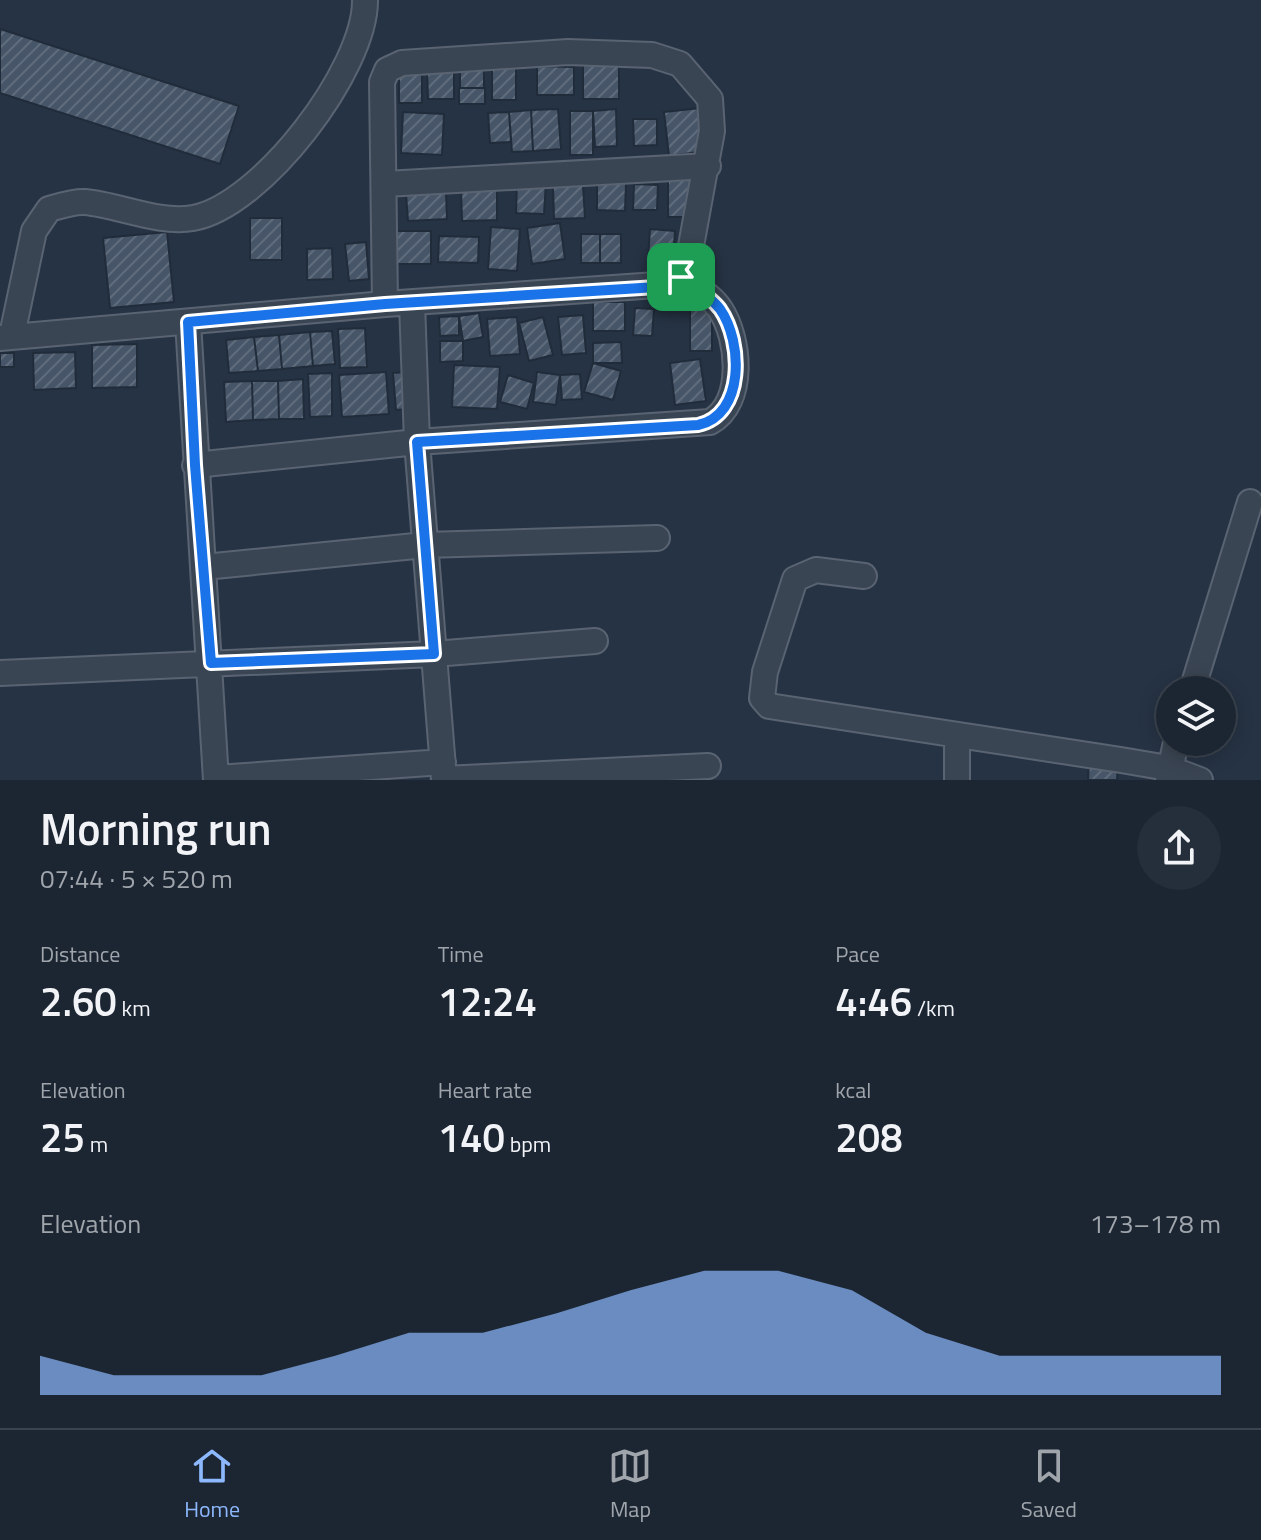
<!DOCTYPE html>
<meta charset="utf-8">
<style>
body{margin:0;font-family:"Titillium Web",sans-serif;background:#252e3b;color:#f1f3f6;height:100vh;display:flex;flex-direction:column;font-size:30px;white-space:nowrap}
*{box-sizing:border-box;margin:0}
p{font-size:26px;color:#a0a5ac}
.icon{flex:none;width:44px;height:44px;fill:none;stroke:currentColor;stroke-width:2;stroke-linecap:round;stroke-linejoin:round}
.map{position:relative;height:780px;overflow:hidden}
.drawer{display:flex;flex-direction:column;background:#1c2633;flex:1}
.drawer>*{flex:none}
.fabs{position:absolute;left:1156px;top:676px;display:grid;gap:16px}
.fabs a{display:grid;place-items:center;width:80px;height:80px;border-radius:50%;background:#1c2633;box-shadow:0 4px 20px #0003,0 0 0 2px #3a434e;font-size:40px}
.pin{position:absolute;display:grid;place-items:center;width:68px;height:68px;color:#fff;margin:-34px;border-radius:16px;box-shadow:0 4px 12px #0006}
.round{display:grid;place-items:center;flex:none;width:84px;height:84px;border-radius:42px;background:#252e3b}
.summary{display:flex;align-items:center;justify-content:space-between;height:136px;padding:0 40px}
h1{font-size:44px;font-weight:600;line-height:60px}
.figures{display:grid;grid-template-columns:repeat(3,1fr);gap:12px;height:136px;padding:8px 40px}
.figures div{display:grid;align-content:center}
.figures b{font-size:40px;font-weight:600}
.figures small{font-size:22px;font-weight:400}
.figures p{font-size:22px}
.chart{height:224px;padding:16px 40px}
.chart p{display:flex;justify-content:space-between}
.chart svg{width:100%;height:144px;margin-top:8px;fill:#8db8fd;opacity:.7}
.tab-bar{display:flex;justify-content:space-around;align-items:center;height:112px;border-top:2px solid #3a434e;background:#1c2633;font-size:22px;color:#a0a5ac}
.tab-bar a{display:grid;justify-items:center;gap:4px}
.tab-bar .on{color:#8db8fd}
.map>svg:first-child{display:block}
.building{fill:url(#building-hatch);stroke:#212c3b;stroke-width:2}
.lines{fill:none;stroke-linecap:round;stroke-linejoin:round}
.minor-casing{stroke:#596371;stroke-width:28}
.minor{stroke:#3a4553;stroke-width:24}
.route-casing{stroke:#fff;stroke-width:16}
.route{stroke:#1a73e8;stroke-width:10}
</style>
<div class="map">
<svg width="1261" height="780" viewBox="0 0 1261 780">
<defs>
<pattern id="building-hatch" width="6" height="6" patternUnits="userSpaceOnUse" patternTransform="scale(2)"><rect width="6" height="6" fill="#475568"/><path d="M-1 1l2-2M0 6l6-6M5 7l2-2" fill="none" stroke="#5f6c7c"/></pattern>
</defs>
<rect width="100%" height="100%" fill="#263344"/>
<!-- building -->
<path class="building" d="M0,29l239,77 -19,58 -220,-71z
M583,58h36v41h-36z
M460,61h24v27h-24z
M492,63h24v37h-24z
M537,66l37,1v28h-37z
M427,71h27v28h-26z
M399,75h23v28h-23z
M459,88h26v16h-26z
M701,108l5,43 -37,5 -5,-44z
M558,109l3,40 -28,2 -2,-41z
M616,109l1,37 -22,1 -2,-36z
M531,110l2,41 -21,1 -3,-40z
M570,111h23v44h-23z
M403,112l41,2 -2,41 -41,-2z
M509,112l2,30 -21,1 -2,-30z
M633,119h24v26l-23,1z
M668,173h25l-1,44h-24z
M517,181l29,1 -2,32 -28,-1z
M597,183h29l-1,28 -28,-1z
M634,184l24,1 -1,25h-24z
M583,185l2,33 -31,1 -1,-33z
M497,189v31l-35,1 -1,-31z
M446,192l1,27 -39,2 -2,-27z
M250,218h32v42h-32z
M560,223l5,36 -33,5 -5,-36z
M491,227l29,2 -3,42 -29,-2z
M650,229l25,2 -2,30 -25,-2z
M397,231h34v33h-34z
M167,232l7,70 -64,6 -7,-70z
M581,234h19v29h-19z
M600,234h21v29h-21z
M439,236l40,1 -1,26 -40,-1z
M366,242l3,37 -20,2 -4,-37z
M332,248l1,31 -26,1v-31z
M593,302h32v29h-32z
M690,305h22v46h-22z
M635,308l19,1 -2,27 -19,-1z
M479,313l4,24 -20,4 -4,-25z
M583,315l3,38 -24,2 -4,-38z
M459,316v19l-19,1 -1,-19z
M517,317l3,37 -30,2 -3,-37z
M543,317l10,38 -24,6 -10,-38z
M365,328l2,39 -27,1 -2,-39z
M332,331l3,33 -22,2 -3,-34z
M310,332l3,34 -31,3 -3,-34z
M279,335l3,34 -24,2 -4,-34z
M254,337l4,34 -29,2 -3,-33z
M440,341h23v20l-23,1z
M621,342l1,21h-29v-20z
M137,344v43l-45,1v-43z
M75,352l1,36 -42,2 -1,-37z
M0,353h14v14h-14z
M700,359l6,42 -31,4 -5,-42z
M593,363l28,8 -8,29 -29,-8z
M454,365l46,2 -3,42 -45,-2z
M386,372l3,42 -47,3 -3,-42z
M408,372l3,37 -15,1 -3,-37z
M537,372l23,3 -4,30 -23,-3z
M332,373v43l-22,1 -2,-43z
M580,374l2,25 -20,1 -2,-25z
M508,375l26,8 -7,26 -27,-7z
M303,379l1,40h-25l-1,-38z
M252,381h26l1,38 -26,1z
M252,381l1,39 -27,2 -2,-40z
M1089,762l29,1 -1,17h-29z"/>
<g class="lines">
<!-- minor casing -->
<g class="minor-casing">
<path id="minor" d="M385,184l323,-18
M412,303l5,139 27,338
M188,322l28,458
M12,335l22,-104 15,-22c11,-3 25,-8 36,-7 34,3 73,22 108,16 68,-12 173,-149 172,-218
M0,338l385,-34 286,-20 16,-16 25,-137 -2,-32 -30,-35 -28,-9 -84,-3 -166,11 -15,7 -5,12 3,222
M195,465l222,-23 293,-20c35,-19 30,-83 10,-113 -9,-14 -26,-22 -39,-32
M204,567l221,-22 232,-7
M864,576l-48,-6 -21,9 -30,93 -3,26 7,8 352,54 47,8 32,12
M0,673l434,-19 161,-13
M1192,690l58,-188
M216,778l227,-16
M444,779l264,-13
M957,780v-43
M1168,780l8,-38"/>
</g>
<!-- minor -->
<use href="#minor" class="minor"/>
</g>
<g class="lines">
<!-- route casing -->
<g class="route-casing">
<path id="route" d="M681,277c13,10 29,19 39,32 23,33 25,106 -22,116l-281,17 17,212 -223,9 -16,-198 -7,-143 197,-18 272,-17z"/>
</g>
<!-- route -->
<use href="#route" class="route"/>
</g>
</svg>
<div class="fabs">
<a><svg class="icon" aria-label="layers" viewBox="0 0 24 24"><path d="M12 4l9 5-9 5-9-5zM3 14l9 5 9-5"/></svg></a>
</div>
<div class="pin" style="left:681px;top:277px;background:#1e9e55"><svg class="icon" aria-label="arrive" viewBox="0 0 24 24"><path d="M6 21V4h12l-3 4 3 4H6"/></svg></div>
</div>
<section class="drawer">
<div class="summary"><div><h1>Morning run</h1><p>07:44 · 5 × 520 m</p></div><a class="round"><svg class="icon" aria-label="share" viewBox="0 0 24 24"><path d="M12 15V3M7 8l5-5 5 5M5 13v7h14v-7"/></svg></a></div>
<div class="figures">
<div><p>Distance</p><b>2.60<small> km</small></b></div>
<div><p>Time</p><b>12:24</b></div>
<div><p>Pace</p><b>4:46<small> /km</small></b></div>
</div>
<div class="figures">
<div><p>Elevation</p><b>25<small> m</small></b></div>
<div><p>Heart rate</p><b>140<small> bpm</small></b></div>
<div><p>kcal</p><b>208</b></div>
</div>
<div class="chart"><p><span>Elevation</span>173–178 m</p>
<svg viewBox="0 0 160 44" preserveAspectRatio="none"><path d="M0 44V32L10 38L20 38L30 38L40 32L50 25L60 25L70 19L80 12L90 6L100 6L110 12L120 25L130 32L140 32L150 32L160 32V44z"/></svg>
</div>
</section>
<nav class="tab-bar">
<a class="on"><svg class="icon" aria-label="home" viewBox="0 0 24 24"><path d="M3 11l9-7 9 7M6 9v11h12V9"/></svg>Home</a>
<a><svg class="icon" aria-label="map" viewBox="0 0 24 24"><path d="M3 6l6-2 6 2 6-2v14l-6 2-6-2-6 2zM9 4v14M15 6v14"/></svg>Map</a>
<a><svg class="icon" aria-label="saved" viewBox="0 0 24 24"><path d="M7 4h10v16l-5-4-5 4z"/></svg>Saved</a>
</nav>
